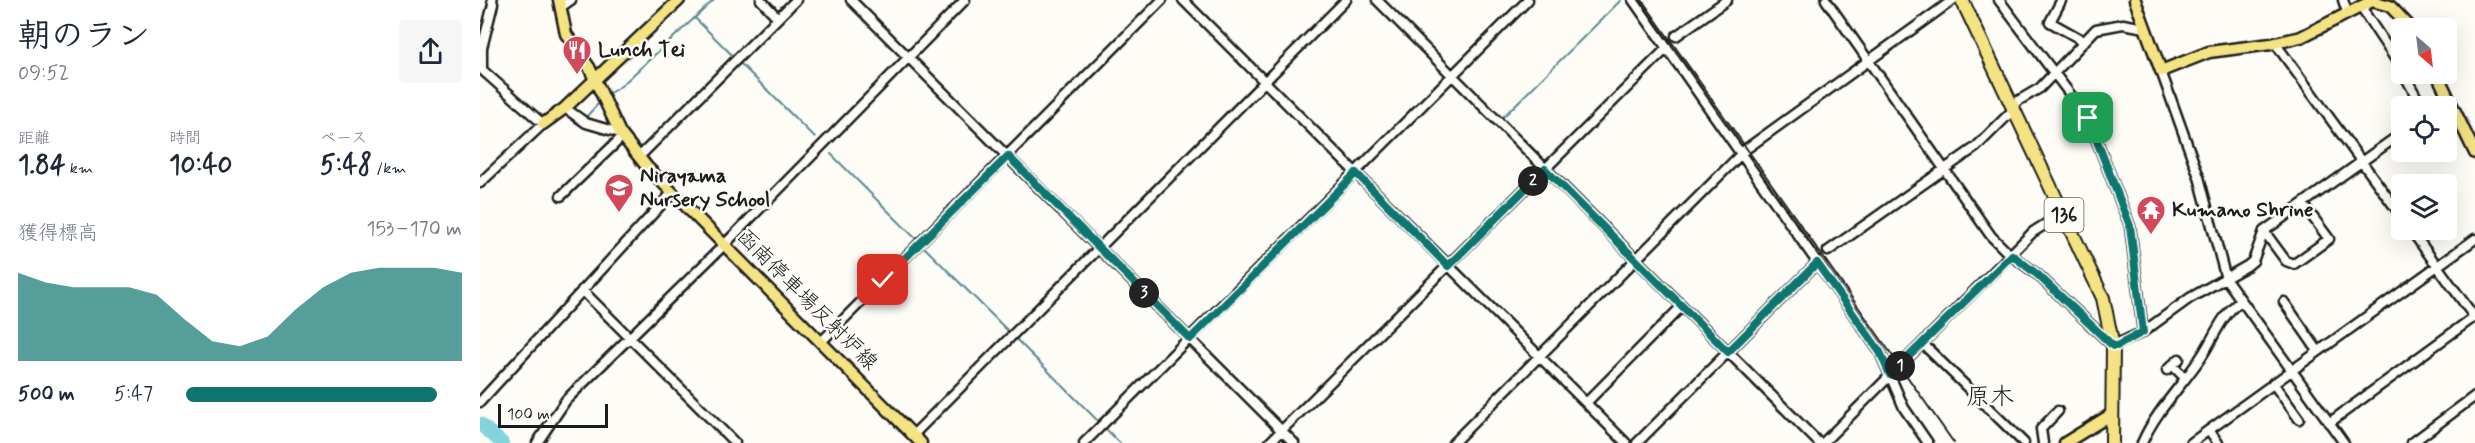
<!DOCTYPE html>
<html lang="ja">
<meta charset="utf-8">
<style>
body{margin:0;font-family:Mynerve,"Klee One",sans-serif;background:#f6f6f7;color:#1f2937;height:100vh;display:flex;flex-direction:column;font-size:22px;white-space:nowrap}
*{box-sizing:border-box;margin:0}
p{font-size:20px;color:#747a83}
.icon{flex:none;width:33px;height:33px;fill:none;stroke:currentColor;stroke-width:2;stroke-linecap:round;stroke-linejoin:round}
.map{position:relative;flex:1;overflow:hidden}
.drawer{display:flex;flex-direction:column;background:#fff;width:480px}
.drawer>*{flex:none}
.needle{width:39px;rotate:152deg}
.fabs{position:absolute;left:1911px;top:18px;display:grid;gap:12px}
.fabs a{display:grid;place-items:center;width:66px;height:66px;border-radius:6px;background:#fff;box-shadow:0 6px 24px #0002;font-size:30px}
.scale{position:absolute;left:18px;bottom:15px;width:110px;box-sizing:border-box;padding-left:6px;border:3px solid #1c1c1c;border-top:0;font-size:16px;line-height:21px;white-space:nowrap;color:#1c1c1c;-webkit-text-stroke:4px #fdfcf7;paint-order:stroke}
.pin{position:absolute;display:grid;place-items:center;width:51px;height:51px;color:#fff;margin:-26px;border-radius:12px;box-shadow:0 3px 9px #0006}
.km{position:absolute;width:30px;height:30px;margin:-15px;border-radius:50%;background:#222;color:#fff;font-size:16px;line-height:30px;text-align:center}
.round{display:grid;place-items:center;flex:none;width:63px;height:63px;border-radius:6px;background:#f6f6f7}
.summary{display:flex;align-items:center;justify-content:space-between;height:102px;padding:0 18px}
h1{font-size:33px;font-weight:700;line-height:45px}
.metrics{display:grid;grid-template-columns:repeat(3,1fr);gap:9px;height:102px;padding:6px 18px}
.metrics div{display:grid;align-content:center}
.metrics b{font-size:26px;font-weight:700}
.metrics small{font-size:16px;font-weight:400}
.metrics p{font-size:16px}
.chart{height:168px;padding:12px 18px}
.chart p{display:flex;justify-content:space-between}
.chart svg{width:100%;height:108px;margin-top:6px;fill:#0f766e;opacity:.7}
ul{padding:0 18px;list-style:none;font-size:20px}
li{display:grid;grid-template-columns:96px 72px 1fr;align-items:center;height:45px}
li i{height:15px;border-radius:8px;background:#0f766e}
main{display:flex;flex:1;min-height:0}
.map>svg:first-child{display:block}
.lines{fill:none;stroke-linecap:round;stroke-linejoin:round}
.stream{stroke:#5a8a90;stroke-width:2}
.river{stroke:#83d3dd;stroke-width:14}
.minor-casing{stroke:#1c1c1c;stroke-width:13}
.major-casing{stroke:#1c1c1c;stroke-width:15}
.highway-casing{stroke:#1c1c1c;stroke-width:16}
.minor{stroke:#fdfcf7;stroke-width:8}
.major{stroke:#f4e382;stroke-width:10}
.highway{stroke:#f4e382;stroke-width:12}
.rail{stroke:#1c1c1c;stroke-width:2}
.route-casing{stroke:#fff;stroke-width:12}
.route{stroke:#0f766e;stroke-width:8}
.labels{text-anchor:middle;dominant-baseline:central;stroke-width:5;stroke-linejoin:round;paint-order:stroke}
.shield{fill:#fdfcf7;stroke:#605f5e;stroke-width:1.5}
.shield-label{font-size:20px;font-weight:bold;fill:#1c1c1c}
.poi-label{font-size:21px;font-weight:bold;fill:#1c1c1c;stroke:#fdfcf7;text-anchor:start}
.street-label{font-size:21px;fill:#1c1c1c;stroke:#fdfcf7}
.quarter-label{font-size:24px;fill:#1c1c1c;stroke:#fdfcf7}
</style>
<main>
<section class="drawer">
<div class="summary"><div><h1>朝のラン</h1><p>09:52</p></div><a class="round"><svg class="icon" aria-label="share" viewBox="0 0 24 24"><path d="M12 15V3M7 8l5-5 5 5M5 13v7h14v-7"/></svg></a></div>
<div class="metrics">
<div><p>距離</p><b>1.84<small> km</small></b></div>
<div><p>時間</p><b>10:40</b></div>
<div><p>ペース</p><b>5:48<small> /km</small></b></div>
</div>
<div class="chart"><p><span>獲得標高</span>153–170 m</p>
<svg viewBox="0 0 160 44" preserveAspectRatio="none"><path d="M0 44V8L10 12L20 14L30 14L40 14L50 17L60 27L70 36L80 38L90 34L100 23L110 14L120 8L130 6L140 6L150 6L160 8V44z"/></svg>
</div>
<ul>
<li><b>500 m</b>5:47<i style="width:91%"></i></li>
</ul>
</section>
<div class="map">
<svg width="1995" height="443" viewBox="0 0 1995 443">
<rect width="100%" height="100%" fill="#fdfcf7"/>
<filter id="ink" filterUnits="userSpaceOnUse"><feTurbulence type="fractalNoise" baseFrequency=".0167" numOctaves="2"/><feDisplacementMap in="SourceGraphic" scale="12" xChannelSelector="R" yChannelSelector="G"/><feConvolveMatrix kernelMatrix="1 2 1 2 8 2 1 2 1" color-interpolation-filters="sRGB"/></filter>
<g filter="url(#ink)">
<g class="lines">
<!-- stream -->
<path class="stream" d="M215,18l120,120
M128,94l13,-8 93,-86
M105,118l14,-15
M1020,120l121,-120
M351,154l87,87
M442,245l178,178
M624,427l16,16"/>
<!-- river -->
<path class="river" d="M0,424l22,19"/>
<!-- minor casing -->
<g class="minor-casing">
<path id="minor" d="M281,0l17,18
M371,0l443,443
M703,0l443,443
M897,0l442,443
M1153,0l247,352 24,56 24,35
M1346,0l165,236 15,15 32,24 75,71 30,-14 47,-34 57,-32 6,-5 11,-30 138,-98
M1519,0l89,118 42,108 13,106
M1863,0l4,12
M1581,1l-11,21 34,19
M1880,6l42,63
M81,7l10,-7
M1196,36l51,-36
M1795,43l127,174
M0,68l63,56 -63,59
M2,69v-21l11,-44 -1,-4
M1681,71l38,106 27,102 118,164
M1924,74l12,22
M1531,105l29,-17 56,-59 27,-5 22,4
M85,108l21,15 34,10
M159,157l157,-157
M81,196l62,-60
M1931,230l64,88
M1784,231l22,30 8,3 35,-25 -26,-35
M1348,251l148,-104 38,-38
M102,290l153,153
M1804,302l34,49
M341,342l341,-342
M1443,344l101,99
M1692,365l13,13
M1687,370l12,-11
M1793,383l26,36
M0,402l191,-208
M1106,403l96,-97
M1849,423l145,-106
M1729,430l9,13
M433,435l433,-435
M57,443l29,-43 158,-155 241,-245
M604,443l444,-443
M789,443l398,-395
M973,443l293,-294 207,-149
M1157,443l180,-180
M1343,443l210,-211 30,-19
M1563,443l-2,-14 17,-18
M1662,443c14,-33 42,-59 61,-89 11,-17 20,-42 38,-53
M1711,443l284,-204
M1932,443l63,-47"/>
</g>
<!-- major casing -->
<g class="major-casing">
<path id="major" d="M79,0l7,34 23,33 31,66 27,34 274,276
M1655,0l26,71 48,-19 62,-8 30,-7 71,-36 18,5 21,22
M1957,74l38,79
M63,124l22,-16 114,-108
M1585,443l47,-29"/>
</g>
<!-- highway casing -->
<g class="highway-casing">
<path id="highway" d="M1482,0l141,298 10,48 -1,97"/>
</g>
<!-- minor -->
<use href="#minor" class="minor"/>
<!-- major -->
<use href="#major" class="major"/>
<!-- highway -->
<use href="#highway" class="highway"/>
<!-- rail -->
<path class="rail" d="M1162,0l312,443"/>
</g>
</g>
<g class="lines" filter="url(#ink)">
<!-- route casing -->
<g class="route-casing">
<path id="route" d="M403,280l125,-124 182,183 166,-166 92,93 97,-97 183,183 89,-89 63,89 10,23 122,-120 26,20 75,71h4l26,-14 -13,-106 -42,-108"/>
</g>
<!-- route -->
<use href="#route" class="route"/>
</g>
<!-- icons -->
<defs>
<g id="restaurant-pin" transform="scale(1.5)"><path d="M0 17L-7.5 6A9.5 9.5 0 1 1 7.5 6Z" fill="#d1495b" stroke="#fdfcf7"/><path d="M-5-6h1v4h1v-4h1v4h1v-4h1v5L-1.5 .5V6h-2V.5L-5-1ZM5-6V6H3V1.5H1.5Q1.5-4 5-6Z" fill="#fff"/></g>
<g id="school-pin" transform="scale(1.5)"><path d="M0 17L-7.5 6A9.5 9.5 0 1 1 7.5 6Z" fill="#d1495b" stroke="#fdfcf7"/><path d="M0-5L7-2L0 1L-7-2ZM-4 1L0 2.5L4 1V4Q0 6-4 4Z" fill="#fff"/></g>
<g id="temple-pin" transform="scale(1.5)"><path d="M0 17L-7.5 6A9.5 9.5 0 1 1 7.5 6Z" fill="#d1495b" stroke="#fdfcf7"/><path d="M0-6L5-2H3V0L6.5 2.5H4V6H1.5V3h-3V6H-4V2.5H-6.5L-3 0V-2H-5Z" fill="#fff"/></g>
</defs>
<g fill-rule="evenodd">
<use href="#restaurant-pin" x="97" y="50"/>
<use href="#school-pin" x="139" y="188"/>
<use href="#temple-pin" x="1671" y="210"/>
</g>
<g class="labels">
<!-- shield labels -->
<rect class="shield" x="1564.5" y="198" width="39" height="34" rx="4.5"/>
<g class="shield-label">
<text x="1584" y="215">136</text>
</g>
<!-- poi labels -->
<g class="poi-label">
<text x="118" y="50">Lunch Tei</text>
<text x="160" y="176">Nirayama<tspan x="160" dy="24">Nursery School</tspan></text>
<text x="1692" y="210">Kumano Shrine</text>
</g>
<!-- street labels -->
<g class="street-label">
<text transform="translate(327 300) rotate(45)">函南停車場反射炉線</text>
</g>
<!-- quarter labels -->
<g class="quarter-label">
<text x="1510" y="397">原木</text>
</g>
</g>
</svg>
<div class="fabs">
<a><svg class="needle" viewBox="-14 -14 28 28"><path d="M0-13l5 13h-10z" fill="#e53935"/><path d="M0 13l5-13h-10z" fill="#747a83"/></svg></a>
<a><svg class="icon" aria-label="locate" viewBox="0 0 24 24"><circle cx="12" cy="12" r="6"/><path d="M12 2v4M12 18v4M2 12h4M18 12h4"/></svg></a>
<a><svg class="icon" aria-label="layers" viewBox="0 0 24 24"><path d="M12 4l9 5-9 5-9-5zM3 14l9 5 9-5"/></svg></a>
</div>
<div class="scale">100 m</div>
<div class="pin" style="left:1608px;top:118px;background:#1e9e55"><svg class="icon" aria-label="arrive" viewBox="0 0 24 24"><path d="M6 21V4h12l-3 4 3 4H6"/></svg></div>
<div class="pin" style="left:403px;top:280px;background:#d93025"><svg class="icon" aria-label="check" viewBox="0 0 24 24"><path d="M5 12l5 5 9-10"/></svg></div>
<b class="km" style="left:1420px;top:366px">1</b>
<b class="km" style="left:1053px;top:181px">2</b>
<b class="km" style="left:664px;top:293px">3</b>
</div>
</main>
